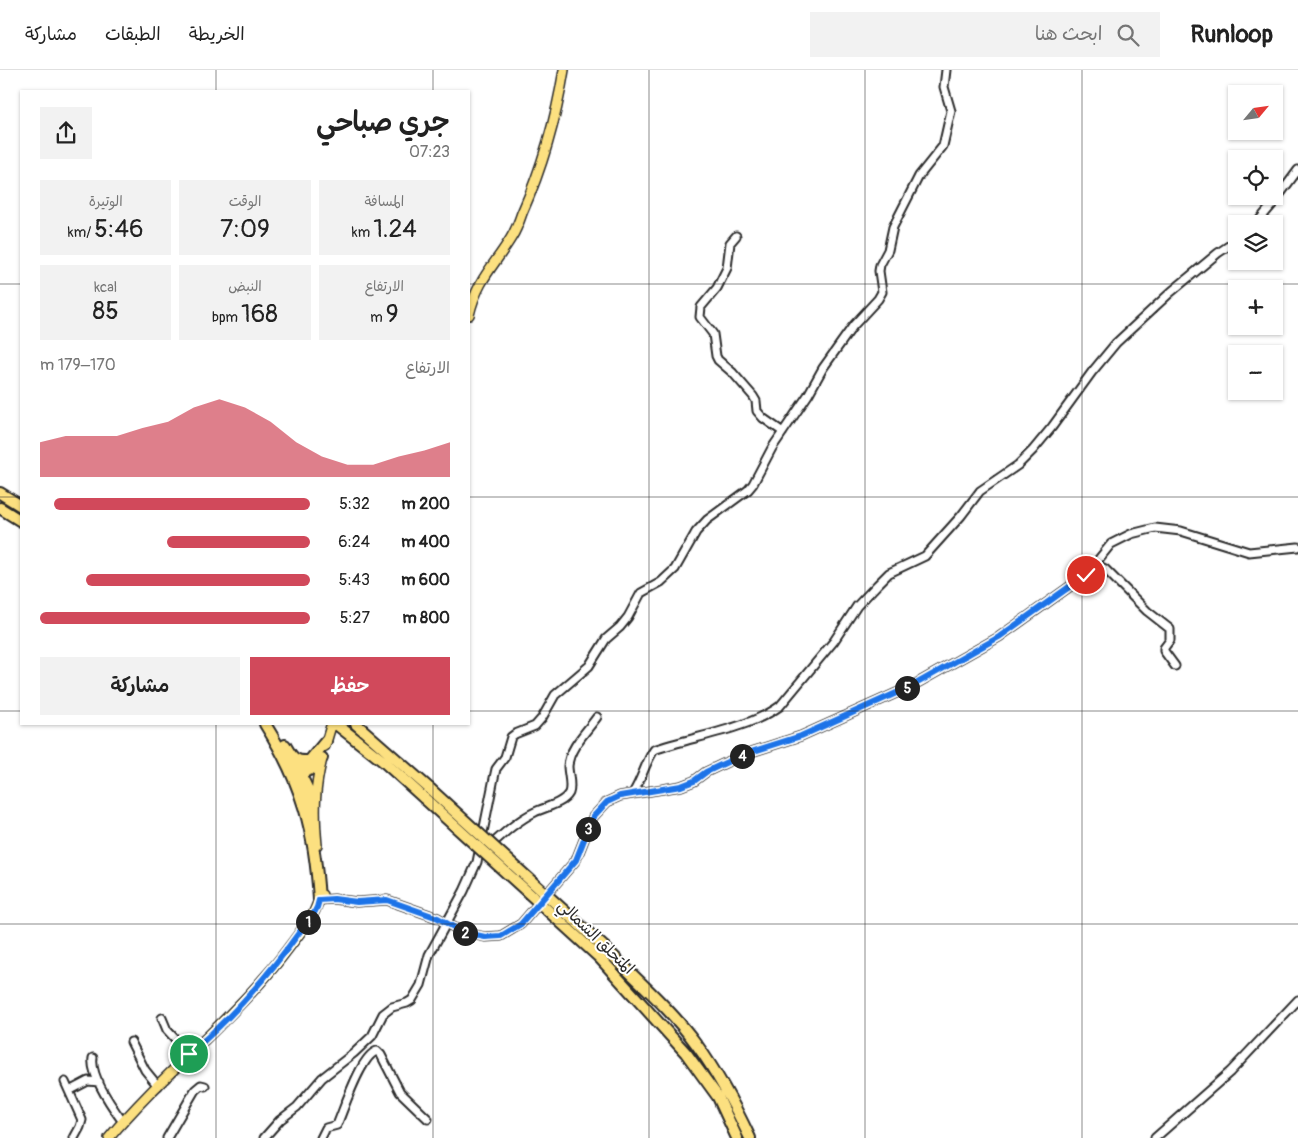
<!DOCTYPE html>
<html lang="ar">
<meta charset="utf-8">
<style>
body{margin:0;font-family:Pangolin,"Playpen Sans Arabic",sans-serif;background:#f2f2f2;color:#222;direction:rtl;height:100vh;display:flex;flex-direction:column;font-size:19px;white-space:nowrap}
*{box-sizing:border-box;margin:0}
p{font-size:16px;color:#767676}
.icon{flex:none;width:28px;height:28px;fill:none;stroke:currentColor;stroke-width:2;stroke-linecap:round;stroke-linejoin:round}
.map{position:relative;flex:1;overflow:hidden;direction:ltr}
.drawer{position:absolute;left:20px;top:20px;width:450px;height:635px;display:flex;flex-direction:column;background:#fff;border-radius:0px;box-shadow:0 1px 4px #0004;direction:rtl}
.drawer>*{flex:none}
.needle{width:32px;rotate:61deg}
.buttons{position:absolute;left:1228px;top:15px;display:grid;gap:10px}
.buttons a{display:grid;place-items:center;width:55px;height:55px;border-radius:0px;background:#fff;box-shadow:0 1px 4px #0004;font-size:25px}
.pin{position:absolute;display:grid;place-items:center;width:42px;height:42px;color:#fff;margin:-21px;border:2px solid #fff;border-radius:50%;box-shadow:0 1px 5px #0007}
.km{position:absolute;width:25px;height:25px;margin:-12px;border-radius:50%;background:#222;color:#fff;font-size:14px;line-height:25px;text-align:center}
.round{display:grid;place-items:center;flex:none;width:52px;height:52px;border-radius:0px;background:#f2f2f2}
.summary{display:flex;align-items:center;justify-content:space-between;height:85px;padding:0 20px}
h1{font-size:28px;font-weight:600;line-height:38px}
.stats{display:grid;grid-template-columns:repeat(3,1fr);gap:8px;height:85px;padding:5px 20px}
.stats div{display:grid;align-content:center;border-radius:0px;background:#f2f2f2;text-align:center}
.stats b{font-size:25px;font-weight:600}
.stats small{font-size:14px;font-weight:400}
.stats p{font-size:14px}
.chart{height:140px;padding:10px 20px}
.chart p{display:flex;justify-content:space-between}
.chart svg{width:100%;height:90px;margin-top:5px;fill:#d1495b;opacity:.7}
.action{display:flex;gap:10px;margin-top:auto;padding:10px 20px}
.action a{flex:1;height:58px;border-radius:0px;background:#d1495b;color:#fff;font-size:20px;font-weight:600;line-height:58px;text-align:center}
.action a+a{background:#f2f2f2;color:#222}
ul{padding:0 20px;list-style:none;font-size:16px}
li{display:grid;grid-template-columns:80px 60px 1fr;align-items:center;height:38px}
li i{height:12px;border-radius:6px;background:#d1495b}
header{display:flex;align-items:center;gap:30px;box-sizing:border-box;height:70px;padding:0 25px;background:#fff;border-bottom:1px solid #e0e0e0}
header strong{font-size:24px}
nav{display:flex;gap:28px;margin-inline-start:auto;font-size:18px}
.search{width:350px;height:45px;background:#f2f2f2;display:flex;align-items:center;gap:12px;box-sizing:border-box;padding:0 18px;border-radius:0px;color:#767676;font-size:19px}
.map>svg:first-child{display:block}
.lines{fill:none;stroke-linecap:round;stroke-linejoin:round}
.minor-casing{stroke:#2b2b2b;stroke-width:11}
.major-casing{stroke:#2b2b2b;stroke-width:12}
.highway-casing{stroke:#2b2b2b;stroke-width:14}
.minor{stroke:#fff;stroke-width:7}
.major{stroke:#fce080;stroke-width:9}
.highway{stroke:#fce080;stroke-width:10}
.highway-bridge-casing{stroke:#2b2b2b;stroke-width:14;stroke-linecap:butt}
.highway-bridge{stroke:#fce080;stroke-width:10}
.route-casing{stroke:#fff;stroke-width:10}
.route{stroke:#1a73e8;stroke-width:6}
.grid{fill:none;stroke:#2b2b2b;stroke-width:1;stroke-opacity:0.55}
.labels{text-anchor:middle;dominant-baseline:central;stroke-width:4;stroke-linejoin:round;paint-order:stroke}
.street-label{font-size:16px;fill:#2b2b2b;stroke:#fff}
</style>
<header>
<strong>Runloop</strong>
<div class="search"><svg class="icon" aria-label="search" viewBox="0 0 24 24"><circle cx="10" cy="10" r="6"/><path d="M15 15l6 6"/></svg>ابحث هنا</div>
<nav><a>الخريطة</a><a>الطبقات</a><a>مشاركة</a></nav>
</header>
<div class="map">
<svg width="1298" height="1068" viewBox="0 0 1298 1068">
<rect width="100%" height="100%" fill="#fff"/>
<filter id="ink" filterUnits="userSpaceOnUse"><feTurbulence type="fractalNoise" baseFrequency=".02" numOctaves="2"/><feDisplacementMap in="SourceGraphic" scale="10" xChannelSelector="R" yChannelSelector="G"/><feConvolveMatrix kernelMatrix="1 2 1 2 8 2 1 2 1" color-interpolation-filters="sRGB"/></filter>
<g filter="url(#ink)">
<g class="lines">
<!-- minor casing -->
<g class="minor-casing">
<path id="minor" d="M1256,154l16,-19 26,-35
M736,166l-6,7 -3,25 -10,20 -16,19 -1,10 13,17 3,22 2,4 15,13 20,23 3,5 1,10 6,7 20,14
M1095,494l10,5 42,42 23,18v11l-6,8v3l11,15
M633,723c9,-14 12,-30 21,-43 39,-14 93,-20 126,-44l54,-65 23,-35 20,-21 12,-12 36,-17 36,-40 19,-25 38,-26 15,-15 19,-23 40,-55 24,-29 55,-51 47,-39 18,-12
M480,785c17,-15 34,-33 55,-43 10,-5 28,-8 34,-19 3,-8 -1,-19 -1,-27 1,-18 19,-35 29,-49
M319,830l15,-1 23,3 30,-2 51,18 24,14 23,5 16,-1 20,-12 55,-64 17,-43 14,-15 13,-6 61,-10 13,-5 12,-9 19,-9 23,-10 53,-17 111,-50 87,-49 87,-62 25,-31 20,-10 24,-6 26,3 68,21 49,-5
M162,948l5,12 22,24
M131,972l14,28 13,16
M93,988c-3,18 19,49 30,64
M65,1012l17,38 -2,7 -6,11
M69,1021l19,-10 11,1
M167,1068l28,-48 6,-5 4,1
M264,1068l16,-18 17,-13 25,-29 32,-25 18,-17 11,-22 9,-7 15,-4 5,-3 9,-15 8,-30 35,-64 13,-29 17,-84 2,-9 9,-12 6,-20 4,-3 20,-8 7,-8 13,-23 34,-29 17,-27 14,-12 8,-10 13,-24 20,-11 14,-13 21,-37 11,-12 41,-30 5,-6 19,-36 36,-53 15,-27 30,-42 25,-27 4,-7 -3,-21 1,-6 8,-15 5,-23 26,-51 24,-30 8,-35 -7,-24 2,-17
M321,1068l5,-10 11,-3c7,-16 24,-70 40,-74l4,4 19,37 28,27
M1155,1068l75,-66 68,-72"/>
</g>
<!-- major casing -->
<g class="major-casing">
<path id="major" d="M469,245c8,-35 25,-49 42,-77 5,-8 8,-16 11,-25 20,-45 34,-94 42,-143
M325,676l6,-20
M317,775c-3,-31 -3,-56 5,-86
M109,1068c48,-58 108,-105 157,-162 16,-18 30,-38 44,-57 6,-8 7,-17 12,-24"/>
</g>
<!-- highway casing -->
<g class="highway-casing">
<path id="highway" d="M0,423l21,13
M0,438l21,13
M265,654c37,59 50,107 54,176
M336,654l47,37 41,37
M356,654l74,65
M285,675c7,12 9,17 24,16
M295,693l14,29 5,22
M306,695l20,-24
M295,705c15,-7 16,-1 27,-17
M605,878c31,31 66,61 92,97 21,29 38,61 53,93
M599,887l87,96 32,44 19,41"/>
</g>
<!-- minor -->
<use href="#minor" class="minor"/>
<!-- major -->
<use href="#major" class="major"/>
<!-- highway -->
<use href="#highway" class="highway"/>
<!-- highway-bridge casing -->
<g class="highway-bridge-casing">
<path id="highway-bridge" d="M430,719l175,159
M424,728l175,159"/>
</g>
<!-- highway-bridge -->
<use href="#highway-bridge" class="highway-bridge"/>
</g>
</g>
<g class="lines" filter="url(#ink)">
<!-- route casing -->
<g class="route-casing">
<path id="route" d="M189,984c42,-36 80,-79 112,-124 7,-9 16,-17 18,-30l15,-1 23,3 30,-2 51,18 24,14 23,5 16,-1 20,-12 55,-64 17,-43 14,-15 13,-6 61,-10 13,-5 12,-9 19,-9 23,-10 53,-17 111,-50 87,-49 87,-62"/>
</g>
<!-- route -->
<use href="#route" class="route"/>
</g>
<!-- grid -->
<path class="grid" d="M216,0v21M433,0v21M649,0v1068M865,0v1068M1082,0v1068M0,214h21M469,214h829M0,427h21M469,427h829M0,641h21M469,641h829M216,654v414M433,654v414M0,854h1298"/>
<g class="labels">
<!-- street labels -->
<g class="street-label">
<text transform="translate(596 867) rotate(44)">المتحلق الشمالي</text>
</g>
</g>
</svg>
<div class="buttons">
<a><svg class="needle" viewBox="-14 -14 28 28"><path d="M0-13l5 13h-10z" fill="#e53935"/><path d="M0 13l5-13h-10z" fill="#767676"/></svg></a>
<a><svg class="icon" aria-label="locate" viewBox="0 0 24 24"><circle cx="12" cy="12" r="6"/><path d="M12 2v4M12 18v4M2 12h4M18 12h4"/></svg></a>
<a><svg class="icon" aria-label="layers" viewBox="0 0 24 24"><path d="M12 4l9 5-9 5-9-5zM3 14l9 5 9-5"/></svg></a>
<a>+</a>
<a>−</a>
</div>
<div class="pin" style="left:189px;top:984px;background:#1e9e55"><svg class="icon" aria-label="arrive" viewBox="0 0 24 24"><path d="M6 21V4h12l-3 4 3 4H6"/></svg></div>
<div class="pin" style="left:1086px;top:505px;background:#d93025"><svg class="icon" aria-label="check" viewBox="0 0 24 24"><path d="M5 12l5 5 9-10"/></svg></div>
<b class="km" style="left:308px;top:852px">1</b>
<b class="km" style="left:465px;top:863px">2</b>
<b class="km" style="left:588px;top:759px">3</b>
<b class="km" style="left:742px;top:686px">4</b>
<b class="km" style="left:907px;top:618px">5</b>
<section class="drawer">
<div class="summary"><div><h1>جري صباحي</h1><p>07:23</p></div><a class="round"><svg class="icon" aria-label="share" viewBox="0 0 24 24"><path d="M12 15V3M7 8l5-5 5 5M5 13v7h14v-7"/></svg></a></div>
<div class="stats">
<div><p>المسافة</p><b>1.24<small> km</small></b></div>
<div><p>الوقت</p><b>7:09</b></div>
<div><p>الوتيرة</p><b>5:46<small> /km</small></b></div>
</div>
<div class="stats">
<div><p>الارتفاع</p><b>9<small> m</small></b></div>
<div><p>النبض</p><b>168<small> bpm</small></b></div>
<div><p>kcal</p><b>85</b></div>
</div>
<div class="chart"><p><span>الارتفاع</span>170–179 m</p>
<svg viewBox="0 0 160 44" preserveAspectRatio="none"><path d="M0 44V27L10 24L20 24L30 24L40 20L50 17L60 10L70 6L80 10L90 17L100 27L110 34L120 38L130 38L140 34L150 31L160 27V44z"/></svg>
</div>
<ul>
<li><b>200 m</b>5:32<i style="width:95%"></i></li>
<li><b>400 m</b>6:24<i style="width:53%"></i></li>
<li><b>600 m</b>5:43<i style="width:83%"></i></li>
<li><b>800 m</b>5:27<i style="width:100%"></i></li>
</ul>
<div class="action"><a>حفظ</a><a>مشاركة</a></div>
</section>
</div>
